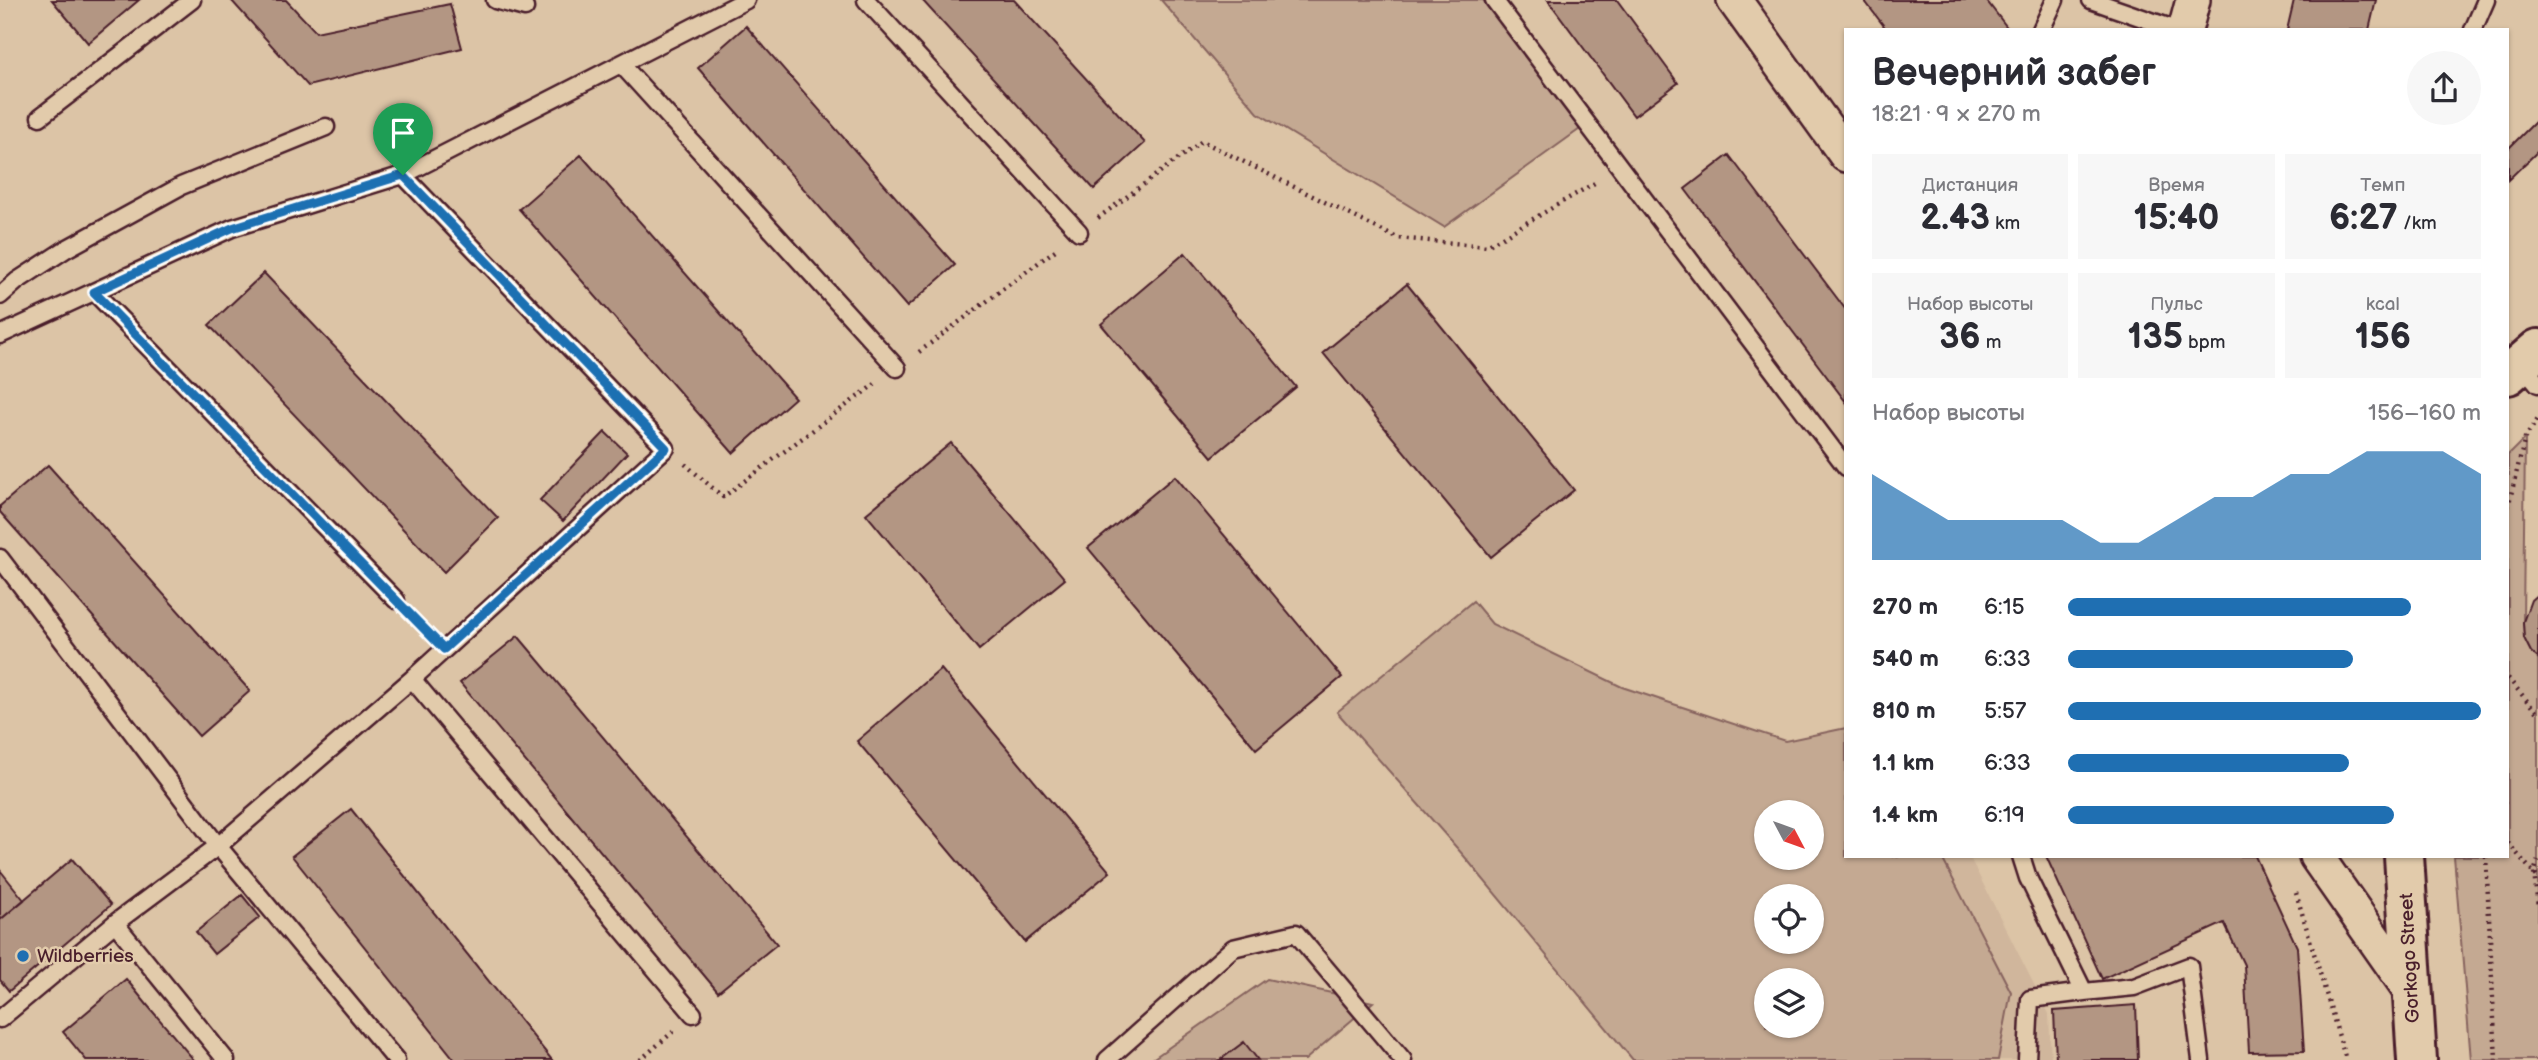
<!DOCTYPE html>
<html lang="ru">
<meta charset="utf-8">
<style>
body{margin:0;font-family:"Balsamiq Sans",sans-serif;background:#f7f7f7;color:#2b2b33;height:100vh;display:flex;flex-direction:column;font-size:26px;white-space:nowrap}
*{box-sizing:border-box;margin:0}
p{font-size:23px;color:#7c7c81}
.icon{flex:none;width:38px;height:38px;fill:none;stroke:currentColor;stroke-width:2;stroke-linecap:round;stroke-linejoin:round}
.map{position:relative;flex:1;overflow:hidden}
.side{position:absolute;left:1844px;top:28px;width:665px;height:830px;display:flex;flex-direction:column;background:#fff;border-radius:0px;box-shadow:0 2px 5px #0004}
.side>*{flex:none}
.needle{width:46px;rotate:131deg}
.fabs{position:absolute;left:1754px;top:800px;display:grid;gap:14px}
.fabs a{display:grid;place-items:center;width:70px;height:70px;border-radius:50%;background:#fff;box-shadow:0 2px 5px #0004;font-size:35px}
.pin{position:absolute;display:grid;place-items:center;width:60px;height:60px;color:#fff;margin:-72px -30px;border-radius:50% 50% 50% 0;rotate:-45deg;box-shadow:0 0 7px #0007}
.pin .icon{rotate:45deg}
.round{display:grid;place-items:center;flex:none;width:74px;height:74px;border-radius:37px;background:#f7f7f7}
.head{display:flex;align-items:center;justify-content:space-between;height:119px;padding:0 28px}
h1{font-size:38px;font-weight:800;line-height:52px}
.stats{display:grid;grid-template-columns:repeat(3,1fr);gap:10px;height:119px;padding:7px 28px}
.stats div{display:grid;align-content:center;border-radius:0px;background:#f7f7f7;text-align:center}
.stats b{font-size:35px;font-weight:800}
.stats small{font-size:19px;font-weight:400}
.stats p{font-size:19px}
.chart{height:196px;padding:14px 28px}
.chart p{display:flex;justify-content:space-between}
.chart svg{width:100%;height:126px;margin-top:7px;fill:#1f6fb2;opacity:.7}
ul{padding:0 28px;list-style:none;font-size:23px}
li{display:grid;grid-template-columns:112px 84px 1fr;align-items:center;height:52px}
li i{height:18px;border-radius:9px;background:#1f6fb2}
.map>svg:first-child{display:block}
.built{fill:#d0b69c}
.green{fill:#c4a992;stroke:#87645e;stroke-width:2;fill-rule:evenodd}
.building{fill:#b39683;stroke:#4a1f2b;stroke-width:2}
.lines{fill:none;stroke-linecap:round;stroke-linejoin:round}
.lane-casing{stroke:#4a1f2b;stroke-width:21}
.street-casing{stroke:#4a1f2b;stroke-width:38}
.secondary-casing{stroke:#4a1f2b;stroke-width:44}
.path{stroke:#4a1f2b;stroke-width:4.5;stroke-dasharray:2 5;stroke-linecap:butt}
.lane{stroke:#e2cbab;stroke-width:16}
.street{stroke:#e2cbab;stroke-width:33}
.secondary{stroke:#e2cbab;stroke-width:38}
.route-casing{stroke:#fff;stroke-width:14}
.route{stroke:#1f6fb2;stroke-width:9}
.poi-dot{fill:#1f6fb2;stroke:#e2cbab;stroke-width:2.5}
.labels{text-anchor:middle;dominant-baseline:central;stroke-width:5;stroke-linejoin:round;paint-order:stroke}
.poi-label{font-size:19px;fill:#4a1f2b;stroke:#e2cbab;text-anchor:start}
.street-label{font-size:19px;fill:#4a1f2b;stroke:#e2cbab}
</style>
<div class="map">
<svg width="2538" height="1060" viewBox="0 0 2538 1060">
<rect width="100%" height="100%" fill="#dcc4a6"/>
<filter id="ink" filterUnits="userSpaceOnUse"><feTurbulence type="fractalNoise" baseFrequency=".0143" numOctaves="2"/><feDisplacementMap in="SourceGraphic" scale="14" xChannelSelector="R" yChannelSelector="G"/><feConvolveMatrix kernelMatrix="1 2 1 2 8 2 1 2 1" color-interpolation-filters="sRGB"/></filter>
<g filter="url(#ink)">
<!-- built -->
<path class="built" d="M1944,856h25l80,158 2,46h-208z"/>
<!-- green -->
<path class="green" d="M1161,0h322l97,129 -136,98 -186,-114z
M2525,438l-2,184c1,15 3,26 15,36v402h-67l-17,-204h54v-401z
M1473,601l19,23 130,63 163,54 61,-13v128h95l70,136 -13,68h-365l-169,-204 -127,-144zM1811,812v46h-45v-46zM1766,896h45v46h-45zM1766,980h45v46h-45z
M1267,979l106,23 -68,58h-154z"/>
<!-- building -->
<path class="building" d="M52,0h87l-51,43z
M231,0h55l30,32 134,-28 12,44 -154,38z
M922,0h92l131,143 -51,46z
M1548,0h69l61,83 -44,33z
M1864,0h122l23,30h-122z
M2294,0h82l-7,30h-82z
M746,26l209,239 -48,42 -209,-239z
M2538,119v32l-30,29v-31z
M581,155l214,243 -62,55 -214,-244z
M1729,155l117,155v92l-161,-213z
M1185,253l111,134 -84,70 -111,-133z
M264,273l234,245 -54,54 -235,-247z
M1407,284l167,206 -83,67 -168,-204z
M605,432l22,21 -64,68 -23,-21z
M951,443l114,136 -86,71 -113,-136z
M48,465l202,226 -51,45 -199,-224v-6z
M1175,476l167,201 -86,72 -168,-201z
M2538,594v64l-7,-6 -7,-14 -1,-16 8,-22z
M518,636l259,308 -59,48 -258,-309z
M941,669l169,203 -85,70 -168,-201z
M351,809l201,251h-97l-163,-204z
M2046,856h209l42,91 7,104 -55,1 -5,-87 -20,-42 -122,56z
M72,859l39,46 -102,86 -9,-11v-60z
M0,870l24,30 -24,20z
M242,895l18,22 -46,37 -18,-22z
M126,979l22,27 46,54h-108l-23,-28z
M2136,1005l2,55h-82l-2,-49z
M1244,1042l14,18h-38z"/>
<g class="lines">
<!-- lane casing -->
<g class="lane-casing">
<path id="lane" d="M495,0l30,8
M866,0l213,232
M1494,0l352,467
M2091,0l86,30
M2041,30l14,-30
M2473,30l13,-30
M621,64l276,304
M40,117l152,-117
M94,292l302,308
M0,296l17,-15 49,-32 115,-63 145,-59
M0,335l232,-107 171,-53 343,-175
M2521,364l17,20
M0,558l218,288 178,214
M412,679l281,335
M2021,856l7,22 56,114 50,-5 55,-21 12,94
M115,923l111,137
M0,1019l115,-96 103,-77 194,-167 254,-231 -263,-273
M1107,1060l126,-112 63,-15 107,127
M2027,1060l3,-61 54,-7"/>
</g>
<!-- street casing -->
<g class="street-casing">
<path id="street" d="M1734,0l112,155
M2185,30l8,-30
M2316,856l96,137"/>
</g>
<!-- secondary casing -->
<g class="secondary-casing">
<path id="secondary" d="M2508,375l30,-26
M2404,856l13,204"/>
</g>
<!-- path -->
<path class="path" d="M1098,218l104,-77 195,97 90,8 111,-65
M919,352l139,-104
M685,464l38,33 152,-113
M2508,507l17,-69 13,-19
M414,618l13,14
M2508,678l30,36
M2508,843l30,35
M2486,856l10,204
M2538,860l-4,13 4,34
M2296,893l50,167
M640,1060l34,-29"/>
<!-- lane -->
<use href="#lane" class="lane"/>
<!-- street -->
<use href="#street" class="street"/>
<!-- secondary -->
<use href="#secondary" class="secondary"/>
</g>
</g>
<g class="lines" filter="url(#ink)">
<!-- route casing -->
<g class="route-casing">
<path id="route" d="M403,175l263,273 -222,201 -350,-357 138,-64z"/>
</g>
<!-- route -->
<use href="#route" class="route"/>
</g>
<!-- markers -->
<circle class="poi-dot" cx="23" cy="956" r="7"/>
<g class="labels">
<!-- poi labels -->
<g class="poi-label">
<text x="37" y="956">Wildberries</text>
</g>
<!-- street labels -->
<g class="street-label">
<text transform="translate(2410 958) rotate(-93)">Gorkogo Street</text>
</g>
</g>
</svg>
<div class="fabs">
<a><svg class="needle" viewBox="-14 -14 28 28"><path d="M0-13l5 13h-10z" fill="#e53935"/><path d="M0 13l5-13h-10z" fill="#7c7c81"/></svg></a>
<a><svg class="icon" aria-label="locate" viewBox="0 0 24 24"><circle cx="12" cy="12" r="6"/><path d="M12 2v4M12 18v4M2 12h4M18 12h4"/></svg></a>
<a><svg class="icon" aria-label="layers" viewBox="0 0 24 24"><path d="M12 4l9 5-9 5-9-5zM3 14l9 5 9-5"/></svg></a>
</div>
<div class="pin" style="left:403px;top:175px;background:#1e9e55"><svg class="icon" aria-label="arrive" viewBox="0 0 24 24"><path d="M6 21V4h12l-3 4 3 4H6"/></svg></div>
<section class="side">
<div class="head"><div><h1>Вечерний забег</h1><p>18:21 · 9 × 270 m</p></div><a class="round"><svg class="icon" aria-label="share" viewBox="0 0 24 24"><path d="M12 15V3M7 8l5-5 5 5M5 13v7h14v-7"/></svg></a></div>
<div class="stats">
<div><p>Дистанция</p><b>2.43<small> km</small></b></div>
<div><p>Время</p><b>15:40</b></div>
<div><p>Темп</p><b>6:27<small> /km</small></b></div>
</div>
<div class="stats">
<div><p>Набор высоты</p><b>36<small> m</small></b></div>
<div><p>Пульс</p><b>135<small> bpm</small></b></div>
<div><p>kcal</p><b>156</b></div>
</div>
<div class="chart"><p><span>Набор высоты</span>156–160 m</p>
<svg viewBox="0 0 160 44" preserveAspectRatio="none"><path d="M0 44V14L10 22L20 30L30 30L40 30L50 30L60 38L70 38L80 30L90 22L100 22L110 14L120 14L130 6L140 6L150 6L160 14V44z"/></svg>
</div>
<ul>
<li><b>270 m</b>6:15<i style="width:83%"></i></li>
<li><b>540 m</b>6:33<i style="width:69%"></i></li>
<li><b>810 m</b>5:57<i style="width:100%"></i></li>
<li><b>1.1 km</b>6:33<i style="width:68%"></i></li>
<li><b>1.4 km</b>6:19<i style="width:79%"></i></li>
</ul>
</section>
</div>
